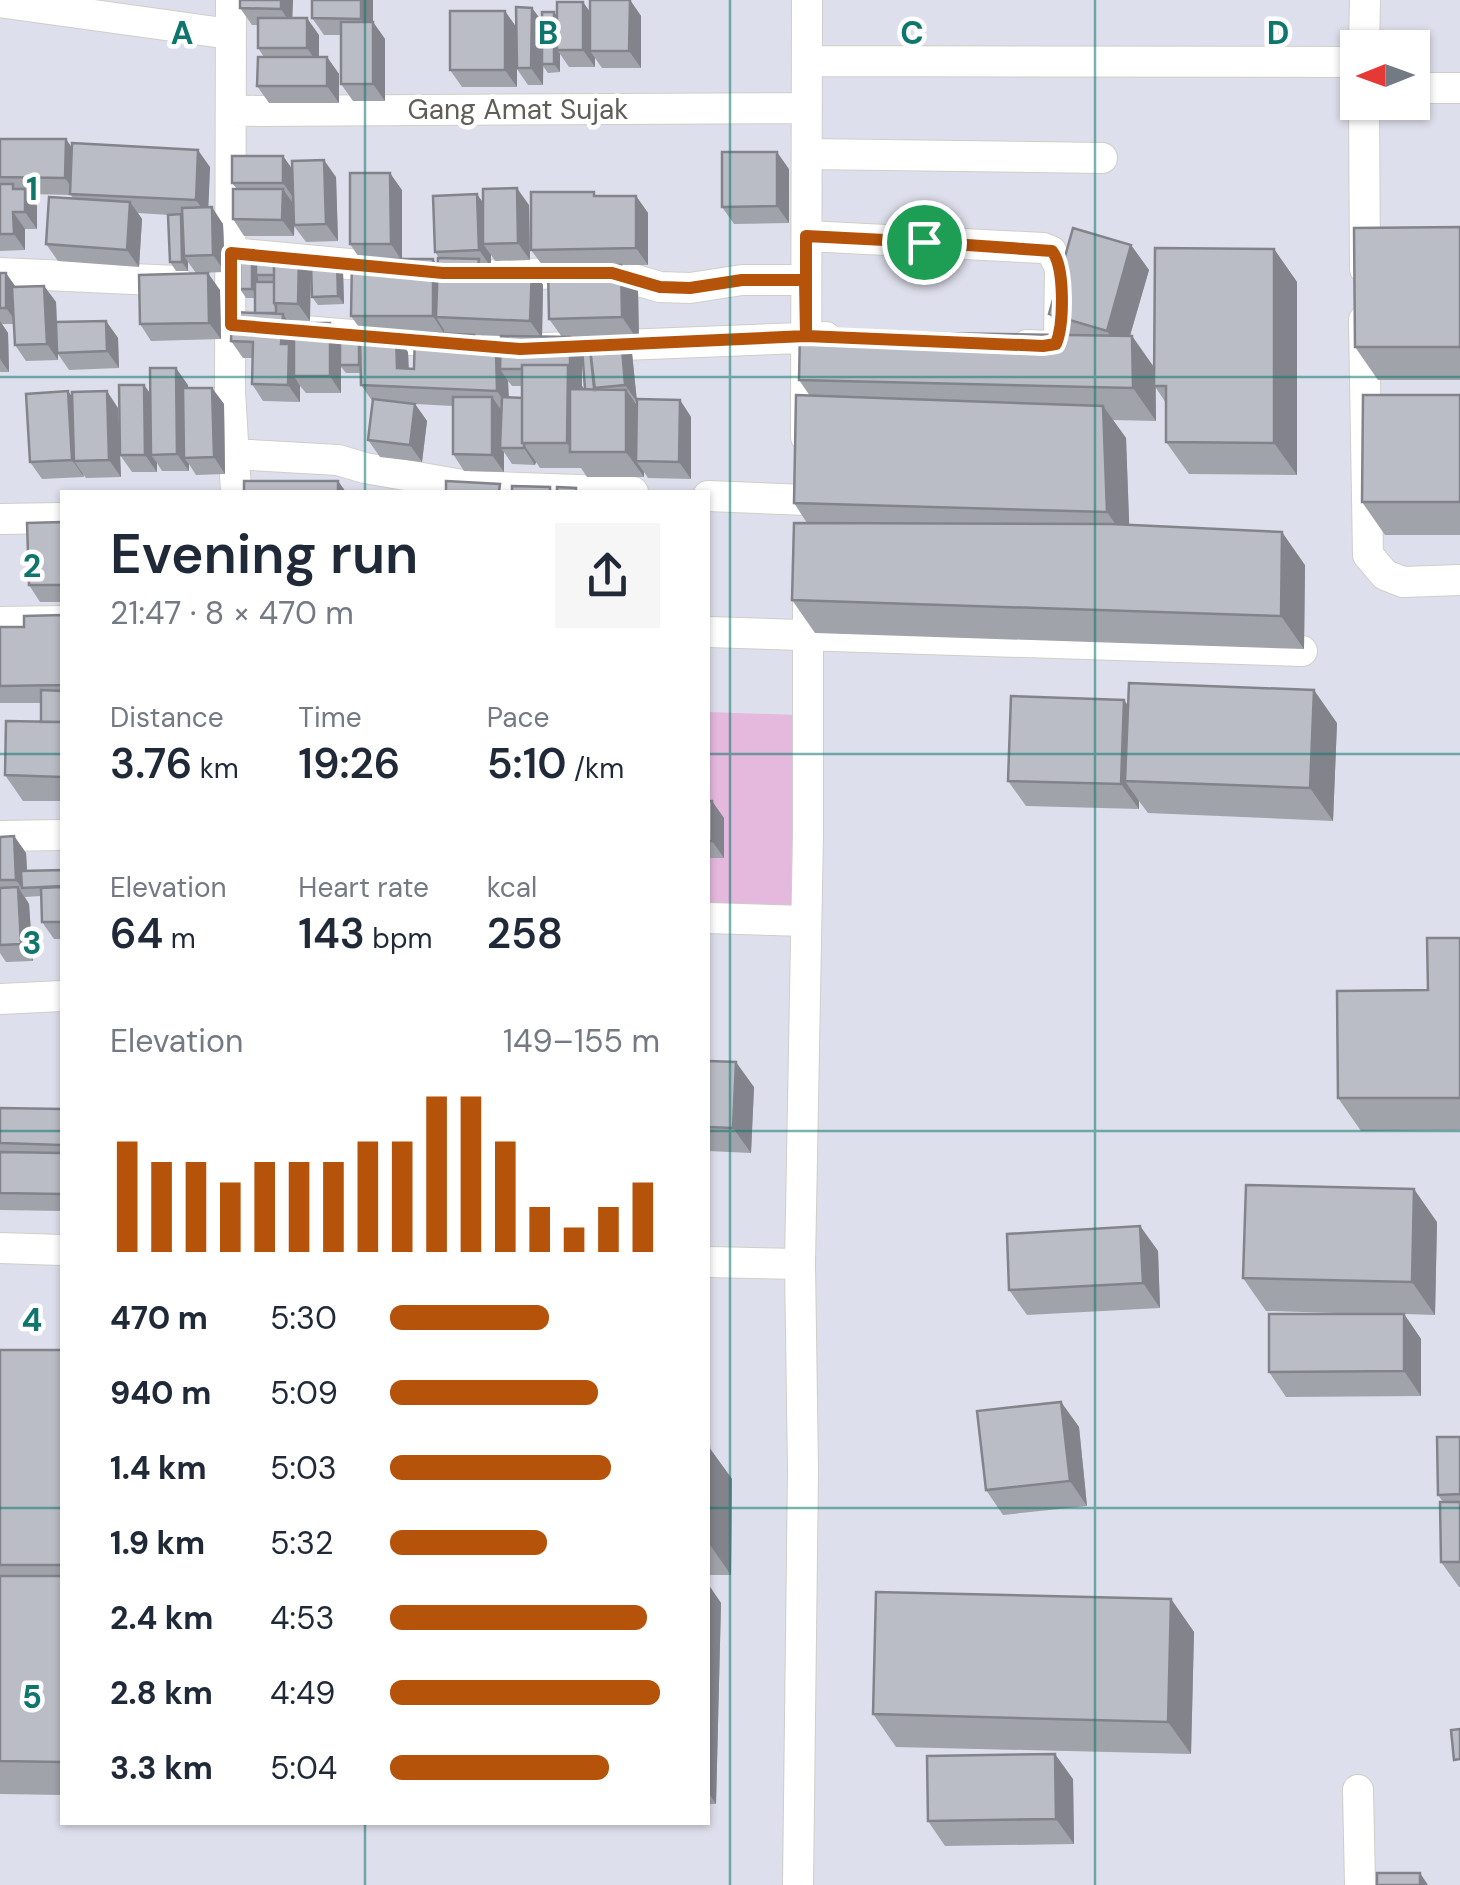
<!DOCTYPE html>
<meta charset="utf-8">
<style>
body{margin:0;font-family:"DM Sans",sans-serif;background:#f6f6f7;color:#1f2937;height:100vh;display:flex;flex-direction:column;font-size:38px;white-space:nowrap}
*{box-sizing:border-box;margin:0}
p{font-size:32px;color:#747a83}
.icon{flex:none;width:55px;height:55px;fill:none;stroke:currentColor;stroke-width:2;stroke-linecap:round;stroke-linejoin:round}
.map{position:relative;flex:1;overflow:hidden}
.drawer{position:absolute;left:60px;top:490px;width:650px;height:1335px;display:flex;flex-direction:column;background:#fff;border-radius:0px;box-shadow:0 2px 8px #0004}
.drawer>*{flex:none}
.needle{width:65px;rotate:269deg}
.fabs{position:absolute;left:1340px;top:30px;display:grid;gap:20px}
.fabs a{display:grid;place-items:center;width:90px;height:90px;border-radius:0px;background:#fff;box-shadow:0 2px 8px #0004;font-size:50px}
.pin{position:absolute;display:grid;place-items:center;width:85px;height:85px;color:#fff;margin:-42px;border:5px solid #fff;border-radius:50%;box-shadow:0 2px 10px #0007}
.round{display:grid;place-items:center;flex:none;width:105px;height:105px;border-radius:0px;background:#f6f6f7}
.summary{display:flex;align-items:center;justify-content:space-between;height:170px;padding:0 50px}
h1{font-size:55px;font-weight:600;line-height:75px}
.stats{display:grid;grid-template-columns:repeat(3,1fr);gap:15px;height:170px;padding:10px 50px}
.stats div{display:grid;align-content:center}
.stats b{font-size:42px;font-weight:600}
.stats small{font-size:28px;font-weight:400}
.stats p{font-size:28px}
.chart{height:280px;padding:20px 50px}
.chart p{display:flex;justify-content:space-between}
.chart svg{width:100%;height:180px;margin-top:10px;stroke:#b45309;stroke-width:6}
ul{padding:0 50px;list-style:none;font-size:32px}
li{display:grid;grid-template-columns:160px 120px 1fr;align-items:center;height:75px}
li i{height:25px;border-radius:12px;background:#b45309}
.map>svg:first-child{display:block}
.green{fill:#e5b8dd}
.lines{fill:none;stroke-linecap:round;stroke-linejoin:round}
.minor-casing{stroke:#cfcec7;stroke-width:32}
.minor{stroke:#fff;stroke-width:30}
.wall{fill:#a1a3aa;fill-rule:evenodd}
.shaded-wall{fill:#83848b}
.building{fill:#bbbdc6;stroke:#83848b;stroke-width:2.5}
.route-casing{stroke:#fff;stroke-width:20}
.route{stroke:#b45309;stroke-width:12}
.grid{fill:none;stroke:#0f766e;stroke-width:2.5;stroke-opacity:0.55}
.labels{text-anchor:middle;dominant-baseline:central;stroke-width:9;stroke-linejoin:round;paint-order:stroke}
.street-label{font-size:28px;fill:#605e57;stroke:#fff}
.grid-label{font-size:32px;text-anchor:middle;font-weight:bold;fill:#0f766e;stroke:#fff;stroke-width:9;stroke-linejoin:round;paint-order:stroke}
</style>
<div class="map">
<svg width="1460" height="1885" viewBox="0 0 1460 1885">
<rect width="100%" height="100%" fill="#dedfec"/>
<!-- green -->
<path class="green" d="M708,712l89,3 -6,203 -83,-3z"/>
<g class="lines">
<!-- minor casing -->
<g class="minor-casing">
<path id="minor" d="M231,0l-1,391 6,101
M0,2l230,32
M1364,48l1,-48
M808,61l550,1
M1412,88h48
M1364,102l1,167
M232,111l573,-3
M807,154l295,4
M807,236l236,12 8,3 9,16 -1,73 -10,6 -22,-1
M231,253l161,15
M0,273l177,8
M498,274l114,-1 48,14 30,1 52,-8h63
M1364,320l4,235 17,20 18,7 57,-2
M231,325l290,24 305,-12
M806,437l1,-437
M234,454l104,6 27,8 103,18 165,6
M708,496l99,4
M0,519l62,-1
M0,622l62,-1
M708,632l594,19
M0,836l62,-1
M708,918l98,3
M0,999l62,-3
M0,1248l62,2
M708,1262l92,2
M1358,1790l2,95
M798,1885l5,-415 -3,-206 8,-430v-251"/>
</g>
<!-- minor -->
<use href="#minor" class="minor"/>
</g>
<!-- wall -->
<path class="wall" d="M293,0l-1,18 27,17v22h8l12,17v29h-70l-12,-17 7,-29 -6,-9v-23h-6l-12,-17z
M373,0v22l12,17v62h-32l-12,-17v-49h-17l-12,-17z
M590,0h40l11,16v52h-39l-7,-10v9h-26l-9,-13v18l-12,1 -5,-7v19h-15l-11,-16v18h-55l-12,-17 66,-43 16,-19 10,14 12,-10 3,5 26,-15 7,10z
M0,139h66l6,9 138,19 -2,40 15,17 2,48 -29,1 -8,-11v9h-12l-6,-9 -1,-47 -31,-2 4,6 -3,48 -81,-6 -12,-17 27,-46 -2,-3 -42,-1 8,12v23h-12v21l-25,1z
M283,156l9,13 44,8 2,64 -32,1 -12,-16v10h-50l-11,-17 4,-30 -5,-6z
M789,169v54l-55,1 -12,-17z
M402,190v69h31l4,6 2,-7 -4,-6 48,-50 46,3 1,55 -35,1 -4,-6v11l41,2 11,17 -1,52h20l-13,-18 39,-53h-45l-12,-16 66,-54h39l12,17v52h-27l17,25 1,52 -14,1 7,10 5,49h-2l2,4 43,-6 11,17v62l-43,-1 -4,-6v5h-57l-6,-9h-41l-4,-6 -1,3 -23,-1 -8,-12v20l-40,-1 -11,-17v-48l-38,-2 12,17 -5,41 -42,-5 -12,-17 5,-38 -12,-17v-12h-15l-5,-6v26h-35l-6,-7v16l-37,-1 -11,-17v-26h-9l-12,-17 24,-28v-15h-9l-6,-9 16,-28 22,-11 32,71 -23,-1 7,10 114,22 1,17h5l1,-36h-52l-12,-17 9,-57 -10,-15zM471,335l30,1 -1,20 -4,-5h-11l-11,-16zM590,343v5l-6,41 -2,-3v-32l-7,-10zM508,381l4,5h10v12l-13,-1z
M1460,227v153h-82l-23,-33z
M1131,245l18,25 -19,66h2l22,31 120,-118 23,33v193l-108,-1 -23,-32v-39l-10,-15v33l-43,-1 13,18 3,87 176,40 -1,84 -489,-16 -23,-33 15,-77 -13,-20 16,-107 -11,-16 264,-45 -14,-21z
M337,262l6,9 1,33 -26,1 -6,-8z
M0,273l16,14 28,-1 12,16 1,20 49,-1 12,17 1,30 -50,2 -11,-16v6l-32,1 -11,-16 -1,-21h-12l6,9 1,39h-9z
M220,290l1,49 -70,2 -11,-17z
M144,385l6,8 38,-8v3h24l12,16 1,70 -29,1 -7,-11v7h-27l-5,-8v9h-25l-12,-17z
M68,391l4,7 46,10 3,69 -35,1 -3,-4 1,3 -42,2 -12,-17z
M1460,395v140h-75l-23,-33z
M62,522v80h-22l-11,-17z
M62,615v186h-39l-18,-26 36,-53v-19h-41v-76h24z
M1128,705l209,18 -4,98 -185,-8 -9,-12v8l-113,-3 -18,-25z
M708,801l16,17v40h-16z
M14,836l12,17 1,18 35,-1v69h-8l-12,-17 -1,-26 -16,1 4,7 4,57 -27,1 -6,-9v-116z
M1460,938v192l-99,1 -23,-33 90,-108z
M708,1061l46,26 -3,66 -43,-2z
M0,1108l62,1v102l-62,-1z
M1437,1222l-2,93 -31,-1 17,25v57l-135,1 -17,-25 100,-58 -103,-3 -23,-33z
M1140,1226l18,25 2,57 -133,7 -18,-25z
M0,1350h62v445l-62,-1z
M1061,1402l18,25 8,79 -84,9 -17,-25z
M1460,1437v150h-1l-18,-25 2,-60 -5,-7z
M708,1447l24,32 -1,96h-23z
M708,1584l13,19 -5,201h-8z
M1171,1599l23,33 -3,122 -295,-7 -23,-33z
M1073,1779l1,65 -129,2 -17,-25z"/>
<!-- shaded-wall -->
<path class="shaded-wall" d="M281,0h12l-1,26 -11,-17z
M361,0h12v36l-12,-17z
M630,0l11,16v52l-12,-17z
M583,2l12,17 -5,32 5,7v9l-12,-17z
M532,8l12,16 -1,61 -12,-17z
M505,11l12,17v59l-12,-17z
M554,12l6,9 -3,29 3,4v18l-6,-8z
M307,18l12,17v30l-12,-17z
M373,22l12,17v62l-12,-17z
M327,57l12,17v29l-12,-17z
M66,139l11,17v39l-12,-17z
M198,150l12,17 -2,50 -12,-17z
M777,152l12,17v54l-12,-17z
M283,156l12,17v27l-12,-17z
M324,160l12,17 2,64 -12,-17z
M390,173l12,17v71l-11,-17z
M517,188l12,17 1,55 -12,-17z
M25,189l12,17v23l-12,-17z
M283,189l12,17 -1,30 -12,-16z
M477,194l12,17 -6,33 8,11v12l-12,-17z
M636,196l12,17v52l-12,-17z
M130,202l12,17 -3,48 -12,-17z
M212,207l11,17 2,48 -12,-17z
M13,212l12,17v21l-11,-16z
M181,214l3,42 4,6v9l-6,-9z
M1131,245l18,25 -25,86 -17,-25z
M1274,249l23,33v193l-23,-32z
M252,255l6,8 -2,12 2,2v21l-6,-9z
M299,255l12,17 -1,49 -12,-17z
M433,259l12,17 -9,41 8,13v3l-11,-17z
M337,262l6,9 1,33 -6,-8z
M621,265l17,25 1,52 -17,-25z
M532,268l11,17 -1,53 -12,-17z
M6,273l12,17v34l-12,-16z
M208,273l12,17 1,49 -12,-16z
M44,286l12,16 2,58 -11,-16z
M283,314l12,17 -1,45 6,10v16l-12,-17 -7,-41z
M0,321l8,12 1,39 -9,-13z
M106,321l12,17 1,30 -12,-17z
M330,323l11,17 -1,25 1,2v26l-11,-17z
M396,335l12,17 1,33 -12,-17z
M474,335l11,17 -12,-1z
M621,336l11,17 5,49 -12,-17z
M1132,336l23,33 1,52 -23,-33z
M570,337l12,17v32l3,4 -11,62 -7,-9 1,-78z
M496,351l12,17 -8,1 8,12 1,27 -12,-17z
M176,368l12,17 1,73h-5l5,6v7l-12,-17z
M144,385l12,17 -5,53 6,8v9l-12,-17z
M212,388l12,16 1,70 -11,-17z
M626,390l18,25 -8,46 8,11v5l-18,-25z
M68,391l12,17 -6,53 9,13 1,3 -12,-17z
M107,391l11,17 3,69 -12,-17z
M492,397l12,17 -4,34 4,4v20l-12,-17z
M680,400l11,17v62l-12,-17z
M415,404l12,17 -5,41 -12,-17z
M1103,406l23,32 4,107 -23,-33z
M524,445l12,17 -1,3 -11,-17z
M338,481l8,11h-8z
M1282,532l23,33 -1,84 -23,-33z
M1314,690l23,33 -4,98 -23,-33z
M1124,700l18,25 -17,56 14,20v8l-18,-25z
M712,801l12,17v40l-12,-17z
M14,836l12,17 2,35h-6l-6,-8z
M18,887l11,17 4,57 -12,-17z
M736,1062l18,25 -3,66 -18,-25z
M1414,1189l23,33 -2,93 -23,-33z
M1140,1226l18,25 2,57 -17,-25z
M1404,1314l17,25v57l-17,-25z
M1061,1402l18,25 8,79 -17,-25z
M709,1447l23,32 -1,96 -23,-33z
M708,1584l13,19 -5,201 -8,-12z
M1171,1599l23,33 -3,122 -23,-32z
M1055,1754l18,25 1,65 -18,-25z
M1420,1873l8,12h-8z"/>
<!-- building -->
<path class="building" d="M240,0h41v9l-41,-1z
M312,0h49v19l-49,-1z
M590,0h40l-1,51h-39z
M557,2h26v48h-26z
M516,7l16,1 -1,60h-14z
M450,11h55v59h-55z
M542,12h12v52h-12z
M258,18h49v30h-49z
M341,22h32v62h-32z
M258,57h69v29h-70z
M0,139h66l-1,39 -65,-1z
M72,143l126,7 -2,50 -126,-6z
M722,152h55v54l-55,1z
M232,156h51v27h-51z
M324,160l2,64 -32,1 -2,-64z
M350,173h40l1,71h-41z
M0,184h13v5h12v23h-12l1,22h-14z
M517,188l1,55 -35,1v-55z
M233,189h50l-1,31 -49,-1z
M531,192h63v4h42v52l-105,2z
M477,194l2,56 -44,2 -2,-56z
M49,197l81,5 -3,48 -81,-6z
M212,207l1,48 -29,1 -2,-48z
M181,214l1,48h-12l-2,-47z
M1460,227v120h-105l-1,-119z
M1073,228l58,17 -24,86 -58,-17z
M1155,248l119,1v194l-108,-1v-56h-12z
M256,250h22v5h-4v20h-18z
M240,255h12v34h-12z
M274,255h25l-1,49 -24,-1z
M438,258l41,1 -1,7 54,2 -2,53 -94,-4z
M352,259h81v57h-82z
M337,262l1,34 -26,1 -1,-34z
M621,265l1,52 -73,2 -1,-52z
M0,273h6v35h-6z
M208,273l1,50 -69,1 -1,-49z
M255,282h19v21l2,3v7h-21z
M44,286l3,58 -32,1 -3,-58z
M232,312l51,2 -2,30h8l-1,41 -36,-1 1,-42 -22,-1z
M106,321l1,30 -50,2 -1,-31z
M294,323h36v53h-36z
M800,331l332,5 1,52 -334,-8z
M415,332l59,3 -1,16h23l1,40 -136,-6 -1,-50h36l1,33 17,1z
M501,336l69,1v32l-2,-4h-46v4h-22z
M621,336l4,49 -31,3 -5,-49z
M340,338h19v27h-19z
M582,348h8l5,42 -10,-1z
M522,365h46l-1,78h-45z
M150,368h26l1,86 -26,1z
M119,385h25l1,70h-25z
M183,388h29l2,69 -30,1z
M570,389l56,1v62h-56z
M68,391l4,69 -42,2 -4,-68z
M107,391l2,69 -35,1 -2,-69z
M796,395l307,11 4,106 -313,-9z
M1363,395h97v107h-98z
M453,397h39v58l-39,-1z
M502,397l20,1v45h2v5h-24z
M373,399l42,5 -5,41 -42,-5z
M637,399l43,1 -1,62 -43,-1z
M244,481h94v11h-94z
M446,481l54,3 -1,8h-53z
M512,486l38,1v5h-38z
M557,487l19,1v4h-19z
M62,522v63h-33l-2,-62z
M794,523l317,1 171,8 -1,84 -489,-16z
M62,615v70l-62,1v-59h24v-11z
M1129,683l185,7 -4,98 -185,-7z
M41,690l21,1v31h-21z
M1011,696l113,4 -3,84 -113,-3z
M6,721l56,1v55l-57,-2z
M708,801h4v40h-4z
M14,836l2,44h-16v-43z
M62,870v16l-40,2 -1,-17z
M18,887l3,57 -21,1v-57z
M62,887v35h-20l-1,-34z
M1427,938h33v160h-122l-1,-107 91,-1z
M708,1061l28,1 -3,66 -25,-1z
M0,1108l62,1v36l-62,-2z
M0,1152l62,1v41l-62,-1z
M1246,1185l168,4 -2,93 -169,-4z
M1140,1226l3,57 -134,7 -2,-56z
M1269,1314h135v57l-135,1z
M0,1350h62v215h-62z
M1061,1402l9,79 -84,9 -9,-79z
M1437,1437h23v57l-22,1z
M708,1447h1l-1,95z
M1440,1502h20v60h-19z
M0,1576h62v186l-62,-1z
M876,1592l295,7 -3,123 -295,-8z
M1460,1729v30l-6,1 -3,-30z
M1055,1754l1,65 -128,2 -1,-65z
M1377,1873h43v12h-43z"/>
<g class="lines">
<!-- route casing -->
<g class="route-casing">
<path id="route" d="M924,242l-118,-6v100l-286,13 -289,-24v-72l212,20h169l48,14 30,1 52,-8h63l1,56 237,10 13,-2c8,-20 9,-77 -4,-93l-128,-9"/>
</g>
<!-- route -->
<use href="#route" class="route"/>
</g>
<!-- grid -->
<path class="grid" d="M365,0v492M730,0v1885M1095,0v1885M0,377h1460M0,754h62M708,754h752M0,1131h62M708,1131h752M0,1508h62M708,1508h752M365,1822v63"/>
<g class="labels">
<!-- street labels -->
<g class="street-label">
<text x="518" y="109">Gang Amat Sujak</text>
</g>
</g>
<g class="grid-label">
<text x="182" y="44">A</text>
<text x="548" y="44">B</text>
<text x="912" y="44">C</text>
<text x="1278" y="44">D</text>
<text x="32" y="200">1</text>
<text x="32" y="577">2</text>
<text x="32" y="954">3</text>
<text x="32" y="1331">4</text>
<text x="32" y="1708">5</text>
</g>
</svg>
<div class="fabs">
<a><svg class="needle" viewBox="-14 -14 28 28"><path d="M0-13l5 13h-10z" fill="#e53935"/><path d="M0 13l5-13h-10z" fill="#747a83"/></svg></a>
</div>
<div class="pin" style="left:924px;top:242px;background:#1e9e55"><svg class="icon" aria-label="arrive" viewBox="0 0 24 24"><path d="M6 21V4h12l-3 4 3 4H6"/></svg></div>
<section class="drawer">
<div class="summary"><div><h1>Evening run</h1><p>21:47 · 8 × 470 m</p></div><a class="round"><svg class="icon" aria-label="share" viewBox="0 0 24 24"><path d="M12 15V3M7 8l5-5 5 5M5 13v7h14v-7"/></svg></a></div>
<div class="stats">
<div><p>Distance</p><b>3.76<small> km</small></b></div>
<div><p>Time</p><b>19:26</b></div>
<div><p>Pace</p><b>5:10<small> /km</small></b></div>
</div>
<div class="stats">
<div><p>Elevation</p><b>64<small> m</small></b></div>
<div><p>Heart rate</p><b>143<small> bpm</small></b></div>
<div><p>kcal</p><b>258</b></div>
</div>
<div class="chart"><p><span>Elevation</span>149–155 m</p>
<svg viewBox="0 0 160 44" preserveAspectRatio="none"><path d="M5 44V17M15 44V22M25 44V22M35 44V27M45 44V22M55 44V22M65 44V22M75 44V17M85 44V17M95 44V6M105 44V6M115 44V17M125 44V33M135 44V38M145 44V33M155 44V27"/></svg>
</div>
<ul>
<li><b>470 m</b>5:30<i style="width:59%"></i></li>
<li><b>940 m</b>5:09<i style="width:77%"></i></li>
<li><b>1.4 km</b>5:03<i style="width:82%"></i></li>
<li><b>1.9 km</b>5:32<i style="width:58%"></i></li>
<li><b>2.4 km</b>4:53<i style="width:95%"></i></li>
<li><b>2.8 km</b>4:49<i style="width:100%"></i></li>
<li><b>3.3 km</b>5:04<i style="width:81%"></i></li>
</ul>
</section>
</div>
